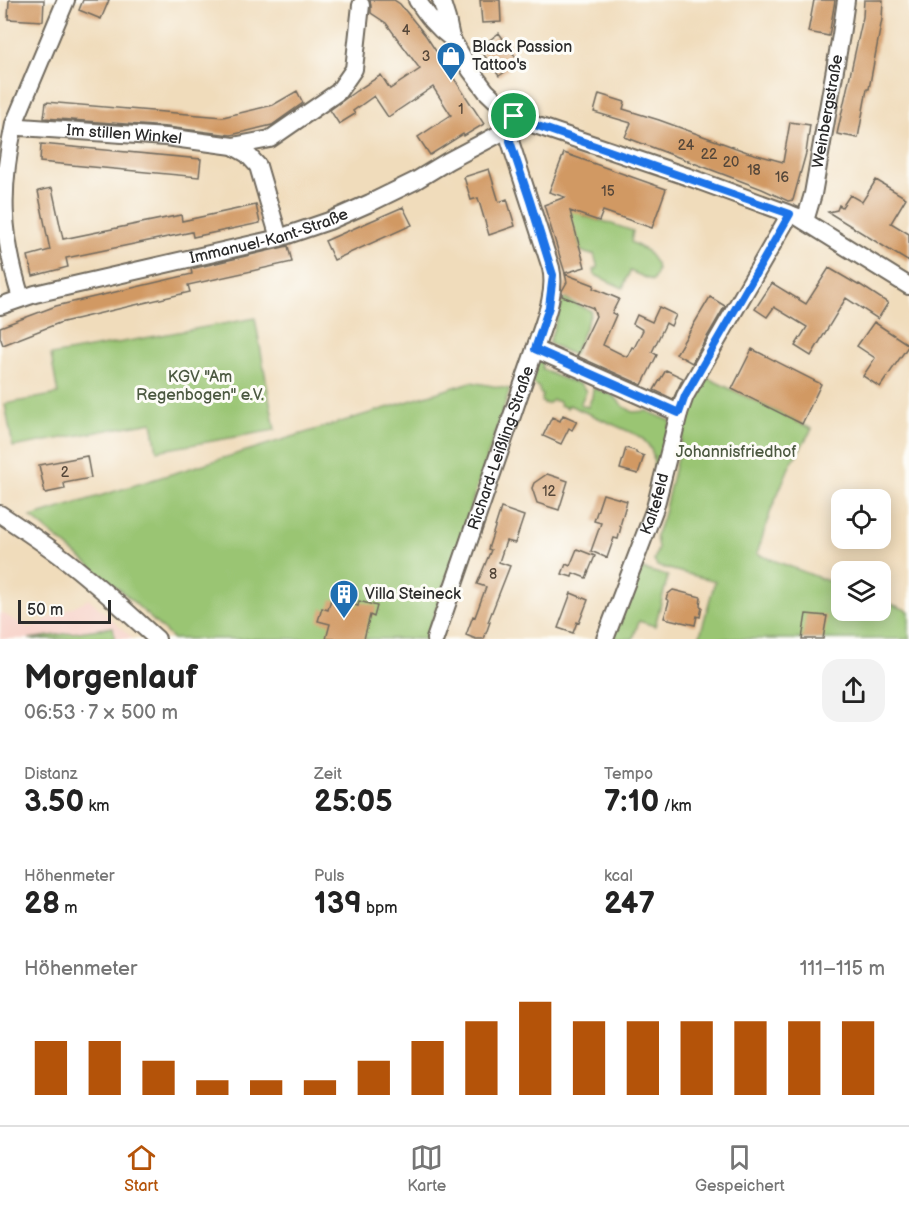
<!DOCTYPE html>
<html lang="de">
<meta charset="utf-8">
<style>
body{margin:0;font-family:"Balsamiq Sans",sans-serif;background:#f2f2f2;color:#222;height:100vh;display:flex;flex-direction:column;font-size:22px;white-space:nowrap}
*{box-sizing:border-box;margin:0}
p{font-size:20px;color:#767676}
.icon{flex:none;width:33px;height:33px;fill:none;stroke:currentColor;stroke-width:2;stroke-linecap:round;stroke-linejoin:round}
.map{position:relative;height:639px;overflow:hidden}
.details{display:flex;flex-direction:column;background:#fff;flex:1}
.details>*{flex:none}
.tools{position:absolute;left:831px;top:489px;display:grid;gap:12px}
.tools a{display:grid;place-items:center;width:60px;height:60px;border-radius:12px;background:#fff;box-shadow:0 3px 15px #0003;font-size:30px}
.scale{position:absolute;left:18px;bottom:15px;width:93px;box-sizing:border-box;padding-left:6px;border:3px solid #2b2b2b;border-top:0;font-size:16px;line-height:21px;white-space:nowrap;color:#2b2b2b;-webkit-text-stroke:4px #fdfcf7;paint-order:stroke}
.pin{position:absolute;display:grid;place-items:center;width:51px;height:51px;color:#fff;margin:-26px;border:3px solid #fff;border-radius:50%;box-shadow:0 2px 6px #0007}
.round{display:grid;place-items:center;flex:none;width:63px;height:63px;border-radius:18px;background:#f2f2f2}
.summary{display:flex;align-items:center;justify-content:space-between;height:102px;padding:0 24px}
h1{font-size:33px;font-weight:800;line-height:45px}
.stats{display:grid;grid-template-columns:repeat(3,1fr);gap:9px;height:102px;padding:6px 24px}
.stats div{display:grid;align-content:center}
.stats b{font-size:30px;font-weight:800}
.stats small{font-size:16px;font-weight:400}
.stats p{font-size:16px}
.chart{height:168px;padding:12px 24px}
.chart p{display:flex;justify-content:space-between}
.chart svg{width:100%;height:108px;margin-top:6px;stroke:#b45309;stroke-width:6}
.menu{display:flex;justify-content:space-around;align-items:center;height:84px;border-top:2px solid #e0e0e0;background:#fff;font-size:16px;color:#767676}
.menu a{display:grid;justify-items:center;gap:3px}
.menu .on{color:#b45309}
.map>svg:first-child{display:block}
.built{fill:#f7d1c8}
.green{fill:#9ac573;stroke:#62784f;stroke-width:1.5}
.building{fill:#d19964}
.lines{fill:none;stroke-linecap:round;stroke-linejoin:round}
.minor-casing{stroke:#70695d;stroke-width:20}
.minor{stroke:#fff;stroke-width:16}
.route-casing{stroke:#fff;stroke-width:12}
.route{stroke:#1a73e8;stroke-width:8}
.labels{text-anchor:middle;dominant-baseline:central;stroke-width:6;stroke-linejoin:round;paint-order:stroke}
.number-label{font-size:14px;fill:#544639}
.poi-label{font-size:16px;fill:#2b2b2b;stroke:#fdfcf7;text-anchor:start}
.street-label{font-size:16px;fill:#2b2b2b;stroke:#fdfcf7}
.park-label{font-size:16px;fill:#4c5941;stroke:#fdfcf7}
</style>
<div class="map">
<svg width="909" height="639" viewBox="0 0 909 639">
<rect width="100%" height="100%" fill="#fdfcf7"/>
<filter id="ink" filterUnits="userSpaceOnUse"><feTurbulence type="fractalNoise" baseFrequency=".0167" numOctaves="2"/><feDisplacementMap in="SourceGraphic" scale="12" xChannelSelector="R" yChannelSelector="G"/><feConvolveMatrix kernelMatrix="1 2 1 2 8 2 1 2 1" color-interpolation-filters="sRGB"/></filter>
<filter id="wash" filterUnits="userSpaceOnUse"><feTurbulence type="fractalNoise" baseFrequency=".008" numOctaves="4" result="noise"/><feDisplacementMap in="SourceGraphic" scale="24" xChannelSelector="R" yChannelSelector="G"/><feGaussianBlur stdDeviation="1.35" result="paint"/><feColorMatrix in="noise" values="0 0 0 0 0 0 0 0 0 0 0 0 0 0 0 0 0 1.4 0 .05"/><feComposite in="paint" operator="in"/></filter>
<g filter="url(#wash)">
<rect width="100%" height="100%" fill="#f0dcbb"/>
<!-- built -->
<path class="built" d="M89,599l44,40h-133v-27l29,16z"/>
<!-- green -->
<path class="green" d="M569,199l15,17 15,5 1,-1 33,11 -2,11 16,9 9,13 1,7 -4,10 -23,-10 -7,17 -28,-13 -1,-5 4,-2 -4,-14h-6l-7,-3 -6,-21 -4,-7z
M566,299l25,12c-4,15 -11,29 -18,44l-24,-12 14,-43z
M255,318l20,112 -118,21 -5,-29 -139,25 -8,-43 53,-10 -7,-39z
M539,356h4l-1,13 16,8 22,7 6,7 -6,14 8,2 4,-10 1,-9 21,8 9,10 10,6 14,-1 24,10 -14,62h-5c3,-20 5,-36 -15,-48l-68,-30 -2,3 -7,-3v-3l-7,-2c-4,4 -6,5 -11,2v-8l-2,-1 -1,-5 -7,-5z
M708,378l104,51 -22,36 -19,45 -14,44 84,32 1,24h38l1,-10 28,11v28h-210l16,-58 -58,-15 -3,-5 4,-13 -2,-12 7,-19 23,-97z
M471,382l39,7 -84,250h-253l-48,-45 -94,-77z
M642,569l26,7 -13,50 -16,-5 -6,18h-20l10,-28z
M113,627l2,12h-86z"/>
<g id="blocks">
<!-- building -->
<path class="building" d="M9,0h35l-1,21 -35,-2z
M83,0h26l-8,19 -22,-9z
M370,0h24l6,4 26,32 58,88 -20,12 -1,-2 -33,21 -12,-18 33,-22 -18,-28 -45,30 -14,-21 -21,15 2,3 -16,10 -9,-14 26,-19 25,-16 9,14 30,-20 -34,-46 -15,-10v-7z
M480,0h20l1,22 -19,1z
M814,0h21l-6,36 -21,-4z
M864,0h19l-1,19 -13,70h-2l-9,49 -21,-4 26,-117z
M499,33l20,29 -20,14 -20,-28z
M297,91l6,12 -31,22 -41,10 -64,-8 -123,-9 2,-16 177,15 50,-12z
M599,94l26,8 -2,7 36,11 88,32 36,10 7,-40 20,3 -4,28 -13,47 -5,1 -26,-12 -137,-52 6,-14 -37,-11z
M41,144l160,15 -2,18 -159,-15z
M564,153l102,36 -14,39 -49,-17 -4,10 -29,-10 15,56 -20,6 -21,-68 21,-8 -16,-5z
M489,169l10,33 8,-3 8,27 -26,9 -11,-37 -7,2 -7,-23z
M876,180l30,18 -15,25 18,11v28l-81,-50 9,-2 2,-5 3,2 8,-12 12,7z
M52,188l11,51 118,-24 1,6 74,-16 4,18 -67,14 -1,-5 -126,26 2,9 -35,9 -5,-20 22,-6 -12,-59z
M403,207l9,18 -78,35 -9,-19z
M288,246l4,16 -104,23 2,7 -131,31 -56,22 -3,-8v-10l56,-21 136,-32 -1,-5z
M829,268l29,17 1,-1 29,19 -10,16 -32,-21 -35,58 -16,-10 12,-19 -33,-20 -7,10 -12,-8 17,-26 34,21z
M565,274l29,11 -1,3 26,11 -7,14 4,2 -13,30 24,12 5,-10 2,1 9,-18 -10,-6 4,-9 15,7 7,-15 17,8 -5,11 -5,-3 -14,29 5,3 -15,30 -65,-29 19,-40 -3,-8 -31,-12v-5l5,-9z
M710,297l15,9 -33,57 -16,-9z
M874,322l35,23 -29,42 -17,-11 12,-18 -18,-12z
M752,349l69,35 -19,40 -70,-35z
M666,370l17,8 -10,21 -19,-9z
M563,415l14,6 -5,9 -3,-2 -8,16 -18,-8 9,-19 8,4z
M626,448l10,3v2l8,3 -6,18 -18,-5z
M87,456l4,22 -27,5 1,6 -20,4 -6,-28z
M547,474l21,7 -9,29 -22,-7 -5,-15 2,-5z
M603,494l24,7 -7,25 1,1 -3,12 -4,-1 -7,20 -16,-7 10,-28 -7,-2z
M501,508l23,8 -9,27 -9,-2 -7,21 11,4 -22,56h2l-6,17h-8l-10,-4 7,-19 2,1 11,-30 -9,-3 14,-34 -3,-1z
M577,549l18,7 -9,22 -13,-5 -1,4 -10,-3 4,-10 4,2z
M673,590l28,7 -1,9 2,1 -2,10 -3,-1 -2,9 -31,-7 5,-17 -3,-2 2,-5z
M571,593l17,7 -9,23 -2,-1 -4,11 -15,-5z
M331,599l27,7 1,-5 18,5 -3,11 -4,-2 -6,24h-38l4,-15 -12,-3 4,-13 6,2z
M806,614l21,2 -4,23h-21z"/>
</g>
</g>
<g filter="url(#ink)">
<use href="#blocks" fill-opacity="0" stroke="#70695d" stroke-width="1.5"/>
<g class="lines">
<!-- minor casing -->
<g class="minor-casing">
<g id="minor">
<path d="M417,0c10,15 19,27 34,38"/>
<path d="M441,0l6,19 4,19 20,33 15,20 22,21 27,13 151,51 112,41 111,69"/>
<path id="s1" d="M14,124l7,3 145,10 67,9 14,8 11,12 21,72"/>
<path d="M233,146l37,-7 68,-47 16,-23 7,-64"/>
<path id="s2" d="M805,221l8,-27 28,-159 5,-35"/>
<path d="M21,298c-20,-65 -21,-108 -7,-174l52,-124"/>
<path id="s3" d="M0,306l35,-12 244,-56 50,-17 41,-18 45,-22 33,-20 51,-27 7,-7 8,-11"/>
<path d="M535,349l144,64"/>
<path d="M0,514c21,14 42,28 62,43 33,25 64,54 95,82"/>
<path id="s4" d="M435,639l100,-290c8,-25 22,-55 16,-81l-41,-127 3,-21"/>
<path id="s5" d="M605,639l50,-131 24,-95 6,-17 105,-182"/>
</g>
</g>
<!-- minor -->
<use href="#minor" class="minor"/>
</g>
</g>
<g class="lines" filter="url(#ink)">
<!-- route casing -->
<g class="route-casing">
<path id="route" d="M514,116l21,9 255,89 -105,182 -6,17 -144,-64 14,-42 4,-32 -23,-74 -20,-60z"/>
</g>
<!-- route -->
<use href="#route" class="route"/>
</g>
<!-- icons -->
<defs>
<g id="shop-pin" transform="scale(1.5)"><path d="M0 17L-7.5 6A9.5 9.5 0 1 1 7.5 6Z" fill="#1f6fb2" stroke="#fdfcf7"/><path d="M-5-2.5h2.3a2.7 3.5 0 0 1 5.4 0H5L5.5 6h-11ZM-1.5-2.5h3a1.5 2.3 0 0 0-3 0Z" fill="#fff"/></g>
<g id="building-pin" transform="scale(1.5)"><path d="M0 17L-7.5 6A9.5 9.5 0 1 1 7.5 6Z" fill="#1f6fb2" stroke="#fdfcf7"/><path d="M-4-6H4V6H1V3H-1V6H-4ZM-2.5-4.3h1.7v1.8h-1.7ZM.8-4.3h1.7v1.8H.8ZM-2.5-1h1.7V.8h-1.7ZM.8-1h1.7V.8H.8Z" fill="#fff"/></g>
</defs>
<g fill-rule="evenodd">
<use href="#shop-pin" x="451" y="56"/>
<use href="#building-pin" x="344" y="594"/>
</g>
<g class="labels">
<!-- number labels -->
<g class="number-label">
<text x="406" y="30">4</text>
<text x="426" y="56">3</text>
<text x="461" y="109">1</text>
<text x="686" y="145">24</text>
<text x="709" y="154">22</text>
<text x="731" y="162">20</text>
<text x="754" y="170">18</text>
<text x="782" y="177">16</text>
<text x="608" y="191">15</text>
<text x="65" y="472">2</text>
<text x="549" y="491">12</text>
<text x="493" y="574">8</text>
</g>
<!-- poi labels -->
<g class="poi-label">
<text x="472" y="47">Black Passion<tspan x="472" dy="18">Tattoo's</tspan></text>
<text x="365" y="594">Villa Steineck</text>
</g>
<!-- street labels -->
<g class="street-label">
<text stroke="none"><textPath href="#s2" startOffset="112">Weinbergstraße</textPath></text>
<text stroke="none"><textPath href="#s1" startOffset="111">Im stillen Winkel</textPath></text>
<text stroke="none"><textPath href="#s3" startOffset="278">Immanuel-Kant-Straße</textPath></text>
<text stroke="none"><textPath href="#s4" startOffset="202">Richard-Leißling-Straße</textPath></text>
<text stroke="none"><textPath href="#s5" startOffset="144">Kaltefeld</textPath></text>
</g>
<!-- park labels -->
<g class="park-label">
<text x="200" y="377">KGV "Am<tspan x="200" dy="18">Regenbogen" e.V.</tspan></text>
<text x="736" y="452">Johannisfriedhof</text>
</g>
</g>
</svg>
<div class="tools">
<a><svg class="icon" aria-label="locate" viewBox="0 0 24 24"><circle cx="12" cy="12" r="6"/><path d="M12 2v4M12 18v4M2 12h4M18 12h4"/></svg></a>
<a><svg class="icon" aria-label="layers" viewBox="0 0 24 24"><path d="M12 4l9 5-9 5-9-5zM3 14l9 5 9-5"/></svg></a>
</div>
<div class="scale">50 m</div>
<div class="pin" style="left:514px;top:116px;background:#1e9e55"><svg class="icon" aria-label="arrive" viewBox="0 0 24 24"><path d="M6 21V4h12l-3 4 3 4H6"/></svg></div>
</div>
<section class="details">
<div class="summary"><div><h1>Morgenlauf</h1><p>06:53 · 7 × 500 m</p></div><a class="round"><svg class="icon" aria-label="share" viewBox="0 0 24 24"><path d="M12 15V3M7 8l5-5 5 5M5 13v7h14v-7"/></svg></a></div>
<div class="stats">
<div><p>Distanz</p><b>3.50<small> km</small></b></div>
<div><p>Zeit</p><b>25:05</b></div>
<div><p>Tempo</p><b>7:10<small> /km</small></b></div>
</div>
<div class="stats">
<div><p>Höhenmeter</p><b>28<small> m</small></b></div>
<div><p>Puls</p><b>139<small> bpm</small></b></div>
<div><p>kcal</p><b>247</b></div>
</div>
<div class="chart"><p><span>Höhenmeter</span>111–115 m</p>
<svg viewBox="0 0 160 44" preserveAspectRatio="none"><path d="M5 44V22M15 44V22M25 44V30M35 44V38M45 44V38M55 44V38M65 44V30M75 44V22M85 44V14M95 44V6M105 44V14M115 44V14M125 44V14M135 44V14M145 44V14M155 44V14"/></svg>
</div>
</section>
<nav class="menu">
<a class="on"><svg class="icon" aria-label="home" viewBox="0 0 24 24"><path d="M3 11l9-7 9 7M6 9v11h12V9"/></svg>Start</a>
<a><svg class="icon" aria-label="map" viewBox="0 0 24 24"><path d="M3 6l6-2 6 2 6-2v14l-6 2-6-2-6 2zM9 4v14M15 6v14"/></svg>Karte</a>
<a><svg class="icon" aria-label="saved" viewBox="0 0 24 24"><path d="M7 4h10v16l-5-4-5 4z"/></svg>Gespeichert</a>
</nav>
